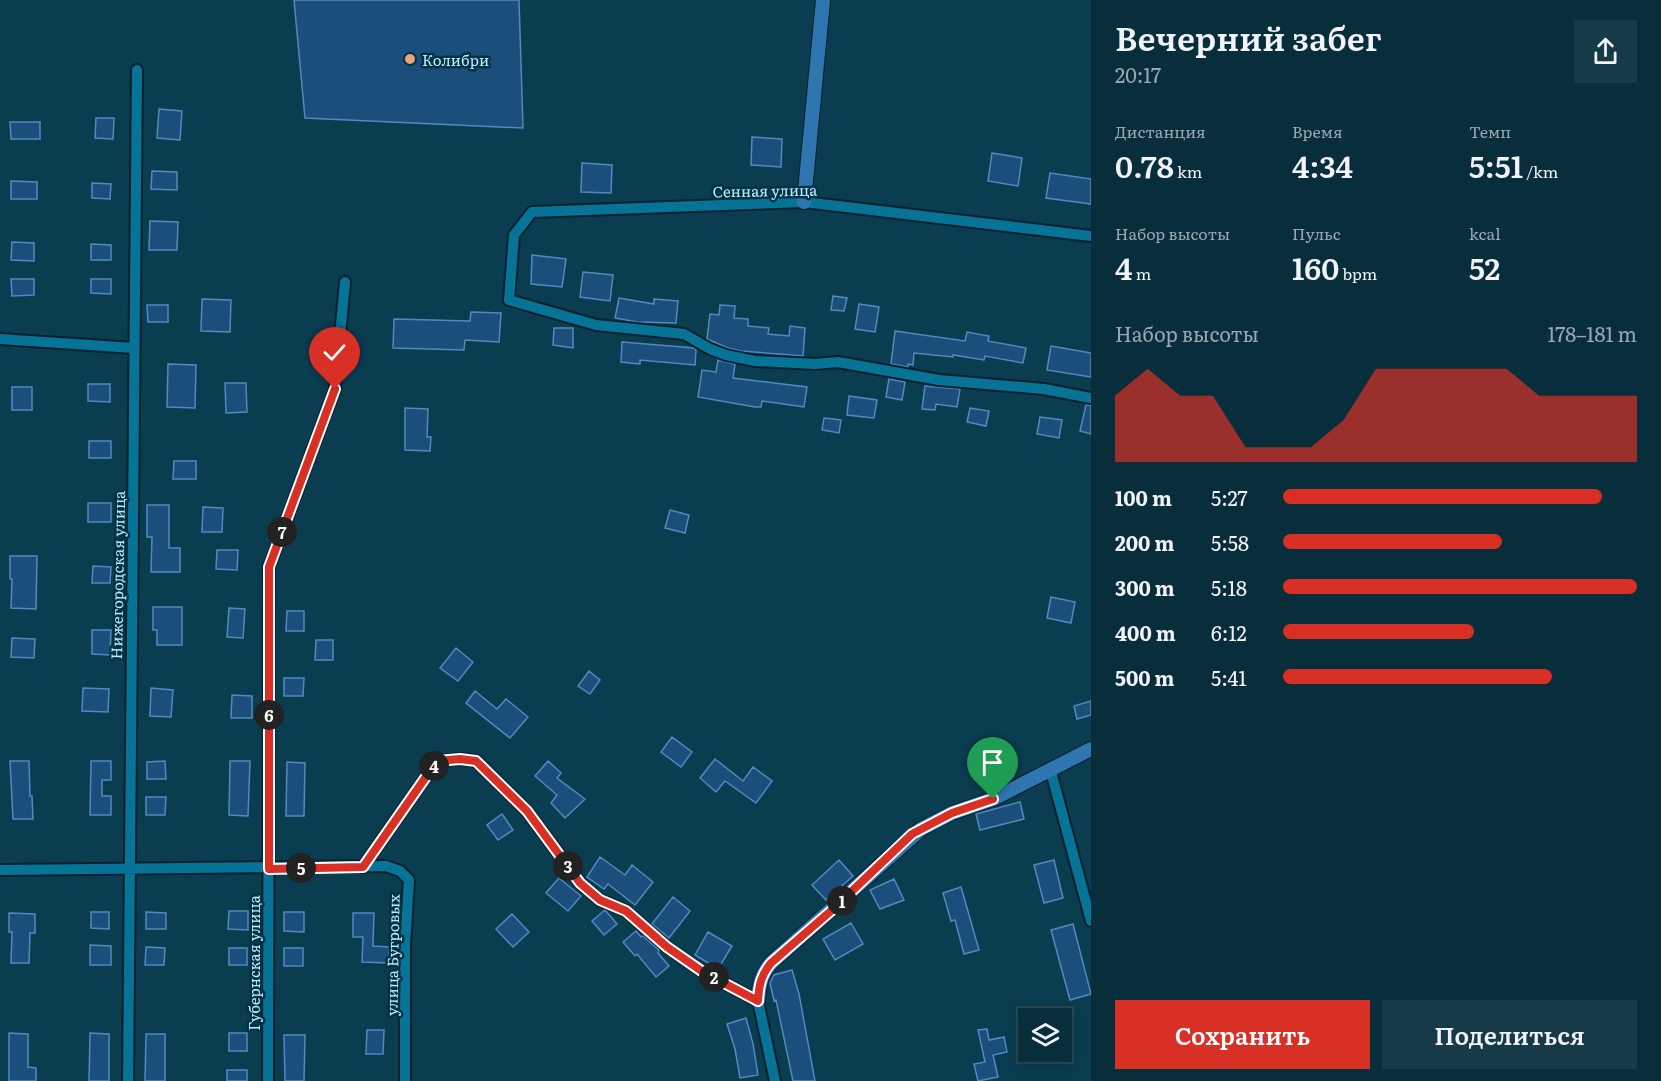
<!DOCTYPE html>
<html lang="ru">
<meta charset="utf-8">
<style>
body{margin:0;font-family:Literata,serif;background:#163a47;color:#f1f3f6;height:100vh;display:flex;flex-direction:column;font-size:22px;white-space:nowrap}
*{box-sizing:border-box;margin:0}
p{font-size:20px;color:#98a8af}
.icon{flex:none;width:33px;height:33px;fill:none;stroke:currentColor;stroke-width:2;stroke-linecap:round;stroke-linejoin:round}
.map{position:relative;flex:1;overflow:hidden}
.sheet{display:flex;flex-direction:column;background:#082e3c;width:570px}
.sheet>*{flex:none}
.tools{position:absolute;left:1018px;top:1008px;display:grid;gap:12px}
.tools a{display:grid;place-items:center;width:54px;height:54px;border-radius:0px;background:#082e3c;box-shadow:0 3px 15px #0003,0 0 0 2px #294a56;font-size:30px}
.pin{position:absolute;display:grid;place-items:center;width:51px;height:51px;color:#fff;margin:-62px -26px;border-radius:50% 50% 50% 0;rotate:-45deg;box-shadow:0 0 6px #0007}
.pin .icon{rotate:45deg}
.km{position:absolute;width:30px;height:30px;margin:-15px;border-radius:50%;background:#222;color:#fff;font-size:16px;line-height:30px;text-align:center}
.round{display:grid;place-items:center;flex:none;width:63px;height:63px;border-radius:0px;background:#163a47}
.summary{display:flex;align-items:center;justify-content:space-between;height:102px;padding:0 24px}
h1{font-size:33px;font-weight:600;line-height:45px}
.figures{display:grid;grid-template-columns:repeat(3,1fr);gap:9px;height:102px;padding:6px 24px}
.figures div{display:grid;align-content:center}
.figures b{font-size:30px;font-weight:600}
.figures small{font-size:16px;font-weight:400}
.figures p{font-size:16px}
.chart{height:168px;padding:12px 24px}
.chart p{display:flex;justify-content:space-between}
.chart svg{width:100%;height:108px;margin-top:6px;fill:#d93025;opacity:.7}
.button{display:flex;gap:12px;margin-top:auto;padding:12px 24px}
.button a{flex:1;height:69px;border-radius:0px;background:#d93025;color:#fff;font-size:24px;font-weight:600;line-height:69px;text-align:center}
.button a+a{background:#163a47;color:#f1f3f6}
ul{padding:0 24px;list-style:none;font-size:20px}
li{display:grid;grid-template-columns:96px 72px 1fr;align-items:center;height:45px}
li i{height:15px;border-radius:8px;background:#d93025}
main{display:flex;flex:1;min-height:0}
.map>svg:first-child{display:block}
.building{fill:#1b4e7a;stroke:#528abf;stroke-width:1.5}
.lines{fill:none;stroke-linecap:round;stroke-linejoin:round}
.street-casing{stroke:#06222e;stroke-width:14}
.secondary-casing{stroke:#06222e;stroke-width:16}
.street{stroke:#067397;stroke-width:10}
.secondary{stroke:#2f76b1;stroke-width:14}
.route-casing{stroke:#fff;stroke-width:12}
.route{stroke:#d93025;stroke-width:8}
.poi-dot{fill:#f0a279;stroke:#003345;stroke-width:2}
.labels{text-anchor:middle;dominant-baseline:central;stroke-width:5;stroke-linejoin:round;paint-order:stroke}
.poi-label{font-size:15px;fill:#c1eafe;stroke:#003345;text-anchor:start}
.street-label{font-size:15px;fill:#c1eafe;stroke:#003345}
</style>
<main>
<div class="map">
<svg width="1091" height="1081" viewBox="0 0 1091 1081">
<rect width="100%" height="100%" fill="#0a3d50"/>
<!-- building -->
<path class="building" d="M294,0h225l4,128 -218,-10z
M159,109l23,2 -2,29 -23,-2z
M96,118h18l-1,21 -18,-1z
M10,122h30v17h-29z
M752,137l30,2 -1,28 -30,-2z
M992,153l30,5 -4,28 -30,-5z
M582,163l30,2 -1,28 -30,-1z
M152,171l25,1v18l-26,-1z
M1050,173l41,6v25l-45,-6z
M11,181l26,1v17h-26z
M92,183l19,1 -1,15 -18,-1z
M150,221l28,1 -1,28h-28z
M12,242l22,1v18l-23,-1z
M91,244l20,1v15h-20z
M532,255l34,4 -4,28 -31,-3z
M583,272l30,3 -3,26 -30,-4z
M11,279h23v16l-22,1z
M91,279h20v15l-20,-1z
M833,296l14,2 -3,13 -13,-1z
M619,298l35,6v-5l24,2 -2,22 -39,-1 -22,-4z
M202,299l29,1 -1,32 -29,-1z
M859,304l20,3 -4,25 -20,-3z
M147,305h21v17h-20z
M720,305l15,1 -1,12 14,1v7l21,2 -1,6 21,2 1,-10 15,2 -2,28 -62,-5 -13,-3 -21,-9 3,-25 9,1z
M471,312l30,1 -2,29 -34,-2 -1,10 -71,-2 1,-29 76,2z
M554,328h19v20l-20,-3z
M895,331l70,10 2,-9 22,4 -1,5 38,7 -3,15 -38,-7 -1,4 -31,-5v2l-39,-4 -1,12 -5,-1v3l-17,-3z
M622,342l72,6 2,2 -1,15 -55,-5v4l-19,-2z
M1051,346l40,7v24l-44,-7z
M718,360l17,4 -2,14 74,9 -3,20 -42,-6 -1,6h-6l-57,-10 4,-27 14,2z
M168,364l28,1 -1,43 -28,-1z
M889,379l16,3 -3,18 -16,-3z
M225,383h21l1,29 -21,1z
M88,384h22v18l-22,-1z
M925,386l35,3 -3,18 -21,-3 -1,6 -13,-1z
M12,387h20v23h-20z
M849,396l28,4 -3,18 -27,-3z
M1086,405h5v29l-11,-3z
M405,408l23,1 -1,28h4l-1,14 -25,-1z
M970,408l19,3 -3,15 -19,-4z
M1040,417l22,3 -3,18 -22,-4z
M824,418l17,2 -2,13 -17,-3z
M89,441h22v17h-22z
M174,461h22v18h-23z
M88,503h23v19h-23z
M147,505h22v43h11v24h-29l1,-35h-5z
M203,507l20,1 -1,24h-20z
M670,510l19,5 -4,18 -20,-5z
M217,550h21l-1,20 -21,-1z
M10,556h27l-1,53 -25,-1 1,-29h-2z
M93,566l18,1 -1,16h-18z
M1051,597l24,5 -4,21 -24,-5z
M153,607h29v38h-25v-15h-4z
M229,608l16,1 -2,29 -16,-1z
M287,611h17v20h-18z
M92,630h19l-1,25 -18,-1z
M12,638l23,1 -1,19 -23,-1z
M316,640h17v20h-18z
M456,648l17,14 -15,19 -18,-13z
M589,671l11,9 -10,14 -12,-8z
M284,678h20l-1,18h-19z
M83,688l26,1 -1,23 -26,-1z
M151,688l22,2 -2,27 -21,-1z
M475,691l22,18 9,-10 22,18 -18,21 -44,-35z
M232,695l20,1v22h-21z
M1091,701v14l-14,4 -3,-13z
M672,737l20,15 -11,15 -20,-15z
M715,759l28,22 10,-14 19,14 -16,22 -31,-22 -9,11 -16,-14z
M10,761h19l1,35h2l1,23h-20z
M91,761h20v19h-9v16h9v19h-21z
M165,761l1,18h-19v-17z
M230,761h20l-2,55 -19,-1z
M548,761l13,12 -4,5 28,21 -20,19 -14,-15 6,-8 -22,-19z
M287,762l18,1 -1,53h-18z
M146,797h20l-1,18h-19z
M1020,802l4,17 -44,11 -4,-16z
M502,814l11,16 -15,10 -11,-15z
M600,857l25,18 7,-10 21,17 -18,23 -27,-21 -4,5 -17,-12z
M839,860l14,16 -27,24 -14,-15z
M1054,860l9,38 -19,5 -10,-38z
M559,878l22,18 -13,15 -22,-18z
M894,879l10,21 -24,9 -10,-19z
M961,887l18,63 -15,4 -9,-34 -4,1 -8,-28z
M673,897l17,14 -21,27 -17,-14z
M605,910l12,14 -13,11 -12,-14z
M229,911h19v19l-20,-1z
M91,912h18v17l-18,-1z
M146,912l20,1v16h-20z
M284,912h20v20l-20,-1z
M9,913l26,1v19h-5l-1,30h-18l1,-31h-3z
M353,913h21l-1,33 16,1v16l-27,-1 1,-25h-10z
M512,914l17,18 -16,15 -17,-18z
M851,923l12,21 -28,16 -12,-21z
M1073,924l18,70 -21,6 -19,-70z
M636,931l5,6 2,-1 16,14 -1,3 11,13 -13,11 -19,-23 -2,2 -12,-14z
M708,932l24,14 -14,23 -23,-14z
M90,945l21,1v19h-21z
M146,947l19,1 -1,17h-19z
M229,948h18v17h-18z
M284,948h19v18h-19z
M792,970l7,24 16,87h-22l-17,-81 -2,1 -4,-18 4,-8z
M746,1018l7,26 5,31 -18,3 -5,-29 -8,-25z
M987,1029l2,11 15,-3 3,15 -14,3 5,22 -20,4 -4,-17 11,-2 -7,-32z
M367,1030h17l-1,24h-17z
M9,1033l19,1v33l8,1v13h-27z
M90,1033l19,1v47h-20z
M229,1033h18v18h-18z
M146,1034h19v47h-20z
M284,1035h21l-1,46h-19z
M227,1070h20v11h-20z"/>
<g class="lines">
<!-- street casing -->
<g class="street-casing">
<path id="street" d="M1091,236l-287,-34 -272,10 -18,23 -5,65 87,25 88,9 26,15 16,6 29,6 60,3 23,-2 101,18 105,9 47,9
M0,339l134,9
M1050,768l41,153
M363,867l74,-106 24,-2 15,2 51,50 53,72 20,17 26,11 41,36 36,25 55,29 17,80
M0,870l386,-4 14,5 9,9 -4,65v136
M128,1081l9,-1011
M268,1081l1,-514 66,-178 10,-107"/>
</g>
<!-- secondary casing -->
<g class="secondary-casing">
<path id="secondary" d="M804,202l19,-202
M758,1001c1,-16 3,-26 13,-38l150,-134 31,-16 41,-14 98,-50"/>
</g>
<!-- street -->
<use href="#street" class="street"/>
<!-- secondary -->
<use href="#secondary" class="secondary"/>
</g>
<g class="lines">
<!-- route casing -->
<g class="route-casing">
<path id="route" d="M335,389l-66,178v302l94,-2 74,-106 23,-2 16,2 51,50 53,72 20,17 26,11 41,36 36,25 55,29c1,-16 3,-26 13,-38l61,-53 80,-76 40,-21 41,-14"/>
</g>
<!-- route -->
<use href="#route" class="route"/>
</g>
<!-- markers -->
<circle class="poi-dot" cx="410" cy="59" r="6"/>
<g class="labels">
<!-- poi labels -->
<g class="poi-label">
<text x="422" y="59">Колибри</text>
</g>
<!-- street labels -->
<g class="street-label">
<text transform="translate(765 190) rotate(-1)">Сенная улица</text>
<text transform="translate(117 575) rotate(-89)">Нижегородская улица</text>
<text transform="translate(392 955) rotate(-89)">улица Бугровых</text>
<text transform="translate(253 963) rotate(-90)">Губернская улица</text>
</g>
</g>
</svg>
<div class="tools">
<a><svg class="icon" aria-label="layers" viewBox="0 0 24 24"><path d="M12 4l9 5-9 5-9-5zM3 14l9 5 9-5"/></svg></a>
</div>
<div class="pin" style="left:993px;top:799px;background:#1e9e55"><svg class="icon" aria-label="arrive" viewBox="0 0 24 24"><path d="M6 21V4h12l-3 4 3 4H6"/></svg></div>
<div class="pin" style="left:335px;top:389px;background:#d93025"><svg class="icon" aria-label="check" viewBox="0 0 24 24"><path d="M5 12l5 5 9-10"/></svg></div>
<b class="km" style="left:842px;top:901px">1</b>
<b class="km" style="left:714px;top:977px">2</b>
<b class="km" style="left:568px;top:866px">3</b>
<b class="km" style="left:434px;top:766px">4</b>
<b class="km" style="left:301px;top:868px">5</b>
<b class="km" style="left:269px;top:715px">6</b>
<b class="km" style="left:282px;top:532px">7</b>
</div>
<section class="sheet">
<div class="summary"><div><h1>Вечерний забег</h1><p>20:17</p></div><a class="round"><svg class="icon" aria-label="share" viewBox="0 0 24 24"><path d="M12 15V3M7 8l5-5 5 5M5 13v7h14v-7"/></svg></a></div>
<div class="figures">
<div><p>Дистанция</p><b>0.78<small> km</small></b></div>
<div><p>Время</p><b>4:34</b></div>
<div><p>Темп</p><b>5:51<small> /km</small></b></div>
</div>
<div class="figures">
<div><p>Набор высоты</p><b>4<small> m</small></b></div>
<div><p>Пульс</p><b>160<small> bpm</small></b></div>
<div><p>kcal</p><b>52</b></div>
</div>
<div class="chart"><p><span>Набор высоты</span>178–181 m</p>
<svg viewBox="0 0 160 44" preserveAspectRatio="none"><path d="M0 44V17L10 6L20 17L30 17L40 38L50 38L60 38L70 27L80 6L90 6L100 6L110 6L120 6L130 17L140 17L150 17L160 17V44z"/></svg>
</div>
<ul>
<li><b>100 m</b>5:27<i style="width:90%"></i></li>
<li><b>200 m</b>5:58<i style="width:62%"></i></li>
<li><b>300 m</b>5:18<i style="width:100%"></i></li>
<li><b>400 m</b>6:12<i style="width:54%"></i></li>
<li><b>500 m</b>5:41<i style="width:76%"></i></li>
</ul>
<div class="button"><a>Сохранить</a><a>Поделиться</a></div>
</section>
</main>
